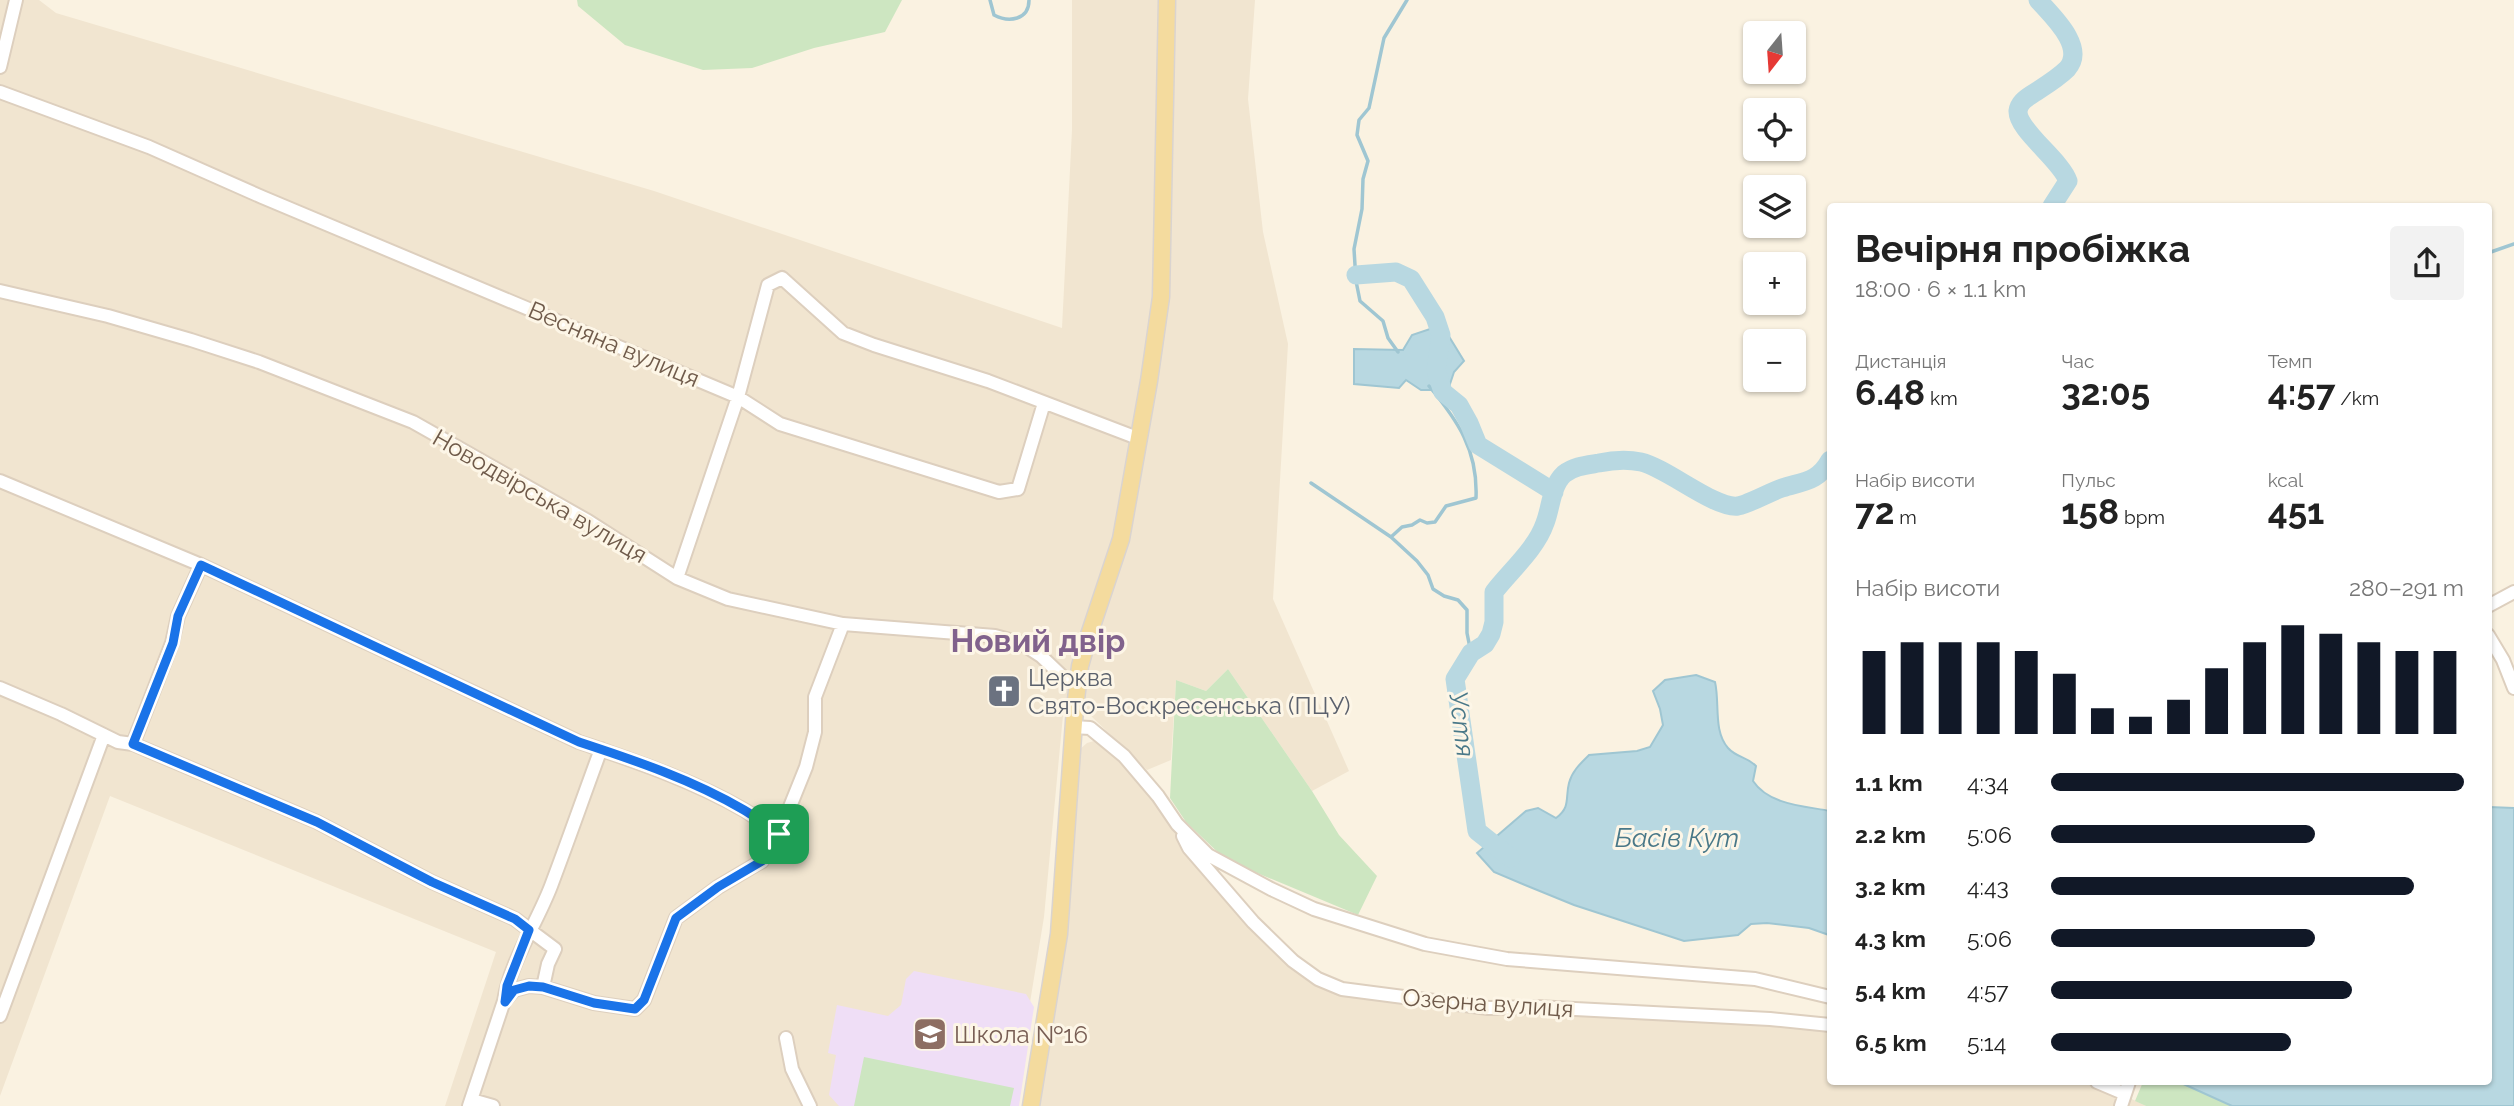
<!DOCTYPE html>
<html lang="uk">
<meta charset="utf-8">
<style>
body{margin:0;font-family:Raleway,sans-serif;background:#f2f2f2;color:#222;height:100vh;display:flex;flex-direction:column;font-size:26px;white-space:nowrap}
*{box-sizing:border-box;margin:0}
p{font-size:23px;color:#767676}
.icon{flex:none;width:38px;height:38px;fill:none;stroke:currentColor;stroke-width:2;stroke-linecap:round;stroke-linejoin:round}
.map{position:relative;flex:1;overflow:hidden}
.details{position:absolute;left:1827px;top:203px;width:665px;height:882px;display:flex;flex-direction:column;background:#fff;border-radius:7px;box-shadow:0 2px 5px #0004}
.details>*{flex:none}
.needle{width:46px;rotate:197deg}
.buttons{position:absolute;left:1743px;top:21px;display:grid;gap:14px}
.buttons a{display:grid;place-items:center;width:63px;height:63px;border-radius:7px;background:#fff;box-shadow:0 2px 5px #0004;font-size:35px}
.pin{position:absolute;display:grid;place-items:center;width:60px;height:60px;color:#fff;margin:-30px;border-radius:14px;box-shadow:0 4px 10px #0006}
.round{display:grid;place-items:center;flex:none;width:74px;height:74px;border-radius:7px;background:#f2f2f2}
.overview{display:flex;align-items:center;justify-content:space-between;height:119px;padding:0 28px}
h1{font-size:38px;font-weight:700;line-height:52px}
.stats{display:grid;grid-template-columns:repeat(3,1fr);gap:10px;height:119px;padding:7px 28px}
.stats div{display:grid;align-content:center}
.stats b{font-size:35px;font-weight:700}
.stats small{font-size:19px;font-weight:400}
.stats p{font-size:19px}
.chart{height:196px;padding:14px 28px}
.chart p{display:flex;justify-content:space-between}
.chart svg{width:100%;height:126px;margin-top:7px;stroke:#111827;stroke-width:6}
ul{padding:0 28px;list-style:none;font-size:23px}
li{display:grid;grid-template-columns:112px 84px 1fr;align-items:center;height:52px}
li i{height:18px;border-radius:9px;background:#111827}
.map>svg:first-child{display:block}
.residential{fill:#f1e5d0}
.education{fill:#efdef6}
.green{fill:#cde6c1}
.water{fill:#b8d8e1;stroke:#9fc6d2;stroke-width:2}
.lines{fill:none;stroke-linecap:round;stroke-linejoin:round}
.stream{stroke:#9fc6d2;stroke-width:3.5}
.river{stroke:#b8d8e1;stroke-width:19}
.minor-casing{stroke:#ddcfbe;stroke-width:16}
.major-casing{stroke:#dad4d0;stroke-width:19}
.minor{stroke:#fff;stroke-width:12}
.major{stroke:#f4db9e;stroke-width:16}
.route-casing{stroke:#fff;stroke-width:14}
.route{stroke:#1a73e8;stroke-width:9}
.labels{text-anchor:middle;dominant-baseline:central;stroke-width:6;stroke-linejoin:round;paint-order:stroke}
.street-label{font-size:24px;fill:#6f5a4a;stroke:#fdf6e7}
.worship-label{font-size:24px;fill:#5b616d;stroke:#fdf6e7;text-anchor:start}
.education-label{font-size:24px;fill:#785e54;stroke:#fdf6e7;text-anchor:start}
.water-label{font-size:26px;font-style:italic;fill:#497888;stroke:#fdf6e7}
.district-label{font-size:32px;font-weight:bold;fill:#81628c;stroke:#fdf6e7}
</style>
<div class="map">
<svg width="2514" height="1106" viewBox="0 0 2514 1106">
<rect width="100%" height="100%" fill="#faf2e1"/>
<!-- residential -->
<path class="residential" d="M0,0h39l17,13 598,178 408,137 10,-198v-130h183l-7,99 15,133 25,112 -15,255 76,172 -37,20 -84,-122 -22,22 -30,-11 -5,80 -24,10 -58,-56 -26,1 -19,202 -31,189h-568l51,-154 -386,-156 -110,300z
M1094,741l30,15 84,115 110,108 57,16 455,30v57h267l49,24h-1109l30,-187 12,-169 8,-7z"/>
<!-- education -->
<path class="education" d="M914,971l112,23 8,13 -15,99h-180l-10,-11 7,-40 -8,-2 9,-48 51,11 13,-11 5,-26z"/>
<!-- green -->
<path class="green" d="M577,0h325l-17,32 -71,16 -62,20 -49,2 -78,-25 -47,-39z
M1228,669l84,122 27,44 38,41 -19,39 -132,-55 -40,-38 -16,-24 6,-118 30,11z
M864,1057l150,31 -4,18h-156z
M2143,1082h36l53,24h-86l-11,-5z"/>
<!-- water -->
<path class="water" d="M1442,325l22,36 -10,11 -6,18h-27l-15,-10 -7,8 -45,-4v-35l49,1 9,-15z
M1696,675l19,7c5,21 -2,49 13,66 9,10 18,8 28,18l-3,15c16,24 51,25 77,30l-1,124 -20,-7 -42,-5 -16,1 -13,11 -54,6 -110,-36 -49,-20 -31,-13 -17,-19 49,-42 12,-3 18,10c15,-11 9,-20 13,-35 3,-12 12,-20 20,-28l48,-4 13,-4 13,-22 -3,-16 -7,-18 12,-11z
M2489,807l25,1v298h-282l-53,-24h309z"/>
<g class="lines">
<!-- stream -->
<path class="stream" d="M990,0l4,15c15,8 35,5 35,-15
M2488,253l26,-9
M1398,352l-10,-14 -5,-17 -23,-20 -4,-20 -2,-32 8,-40 1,-30 5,-18 -11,-26 2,-15 10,-12 15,-70 23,-38
M1311,483l80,54 26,24 11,14 5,14 11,7 14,4 9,10v23l4,20
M1391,537l11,-10 10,-2 8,-5 7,3 8,-1 11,-16 30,-8c2,-48 -18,-77 -47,-112"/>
<!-- river -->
<path class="river" d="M2038,0c13,15 49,47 29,69 -10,10 -24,18 -36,26 -6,4 -12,8 -13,16 -1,19 43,49 50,70l-16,25
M1356,275l40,-3 15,7 24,38 6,18 -5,35 7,22 16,13 10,18 9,22 76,47
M1511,858l-34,-27 -22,-152 16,-26 14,-9 6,-10 3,-12v-30c17,-22 42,-43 51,-69 6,-15 6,-37 19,-49 10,-8 23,-9 35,-11 14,-3 28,-4 42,-1 26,6 74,47 97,44 11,-2 32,-14 44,-18 22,-7 36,-6 48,-28"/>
<!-- minor casing -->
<g class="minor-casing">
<path id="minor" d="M0,67l16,-67
M0,92l149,55 113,50 476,200 30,-112 14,-7 61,55 31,12 114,36 152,58
M0,291l108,25 83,24 68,22 154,60 175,99 89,57 51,21 115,25 152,12 26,7 20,13 22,21 16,3
M0,481l201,84 378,177c55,19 113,38 165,68 12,7 23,16 35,24
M677,578l61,-181 42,27 219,68 19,-3 26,-86
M2488,606l26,-14
M2488,635l15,25 11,28
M0,688l61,26 57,28 15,2 184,78 115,60 83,37 40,30 -7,15 -5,23
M1073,727l17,1 34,28 34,40 19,28 31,31 63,34 43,20 111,35 82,15 248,20 75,18
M133,744l39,-101 6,-27 23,-51
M1183,836l6,12 64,74 40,39 25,18 24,10 146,19 48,-1 234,12 60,6
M504,1001l10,-11 15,-4 14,1 51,16 41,6 9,-9 32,-82 42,-31 44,-26 17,-27 27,-67 9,-35v-35l28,-73
M0,1016l104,-281
M786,1038l6,31 18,37
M2097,1082l26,11
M472,1100l21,6
M469,1106l35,-105c7,-41 32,-76 47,-115 17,-45 33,-91 50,-137
M2121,1106l8,-24"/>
</g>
<!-- major casing -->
<g class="major-casing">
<path id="major" d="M1031,1106l28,-172 16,-226 5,-42 8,-28 33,-99 28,-158 12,-84 6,-297"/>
</g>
<!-- minor -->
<use href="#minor" class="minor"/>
<!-- major -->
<use href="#major" class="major"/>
</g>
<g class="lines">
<!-- route casing -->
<g class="route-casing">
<path id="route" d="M201,565l378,177c55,18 114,38 165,68 12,7 23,16 35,24l-17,27 -44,26 -42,31 -32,82 -9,9 -41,-6 -51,-16 -14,-1 -15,4 -9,12 2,-16 22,-56 -14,-11 -83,-37 -115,-60 -184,-78 40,-101 5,-27z"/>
</g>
<!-- route -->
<use href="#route" class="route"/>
</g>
<!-- icons -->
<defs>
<g id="church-square" transform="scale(1.75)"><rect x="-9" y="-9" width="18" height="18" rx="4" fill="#6b7280" stroke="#fdf6e7"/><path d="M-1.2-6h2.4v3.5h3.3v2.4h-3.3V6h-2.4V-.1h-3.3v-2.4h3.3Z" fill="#fff"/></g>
<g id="school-square" transform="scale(1.75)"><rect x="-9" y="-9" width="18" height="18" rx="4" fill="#8d6e63" stroke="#fdf6e7"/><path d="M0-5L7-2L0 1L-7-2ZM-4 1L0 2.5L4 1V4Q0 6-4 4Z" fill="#fff"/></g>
</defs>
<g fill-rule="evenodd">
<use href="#church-square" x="1004" y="691"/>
<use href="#school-square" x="930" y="1034"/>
</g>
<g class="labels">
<!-- street labels -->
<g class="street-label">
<text transform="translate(614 344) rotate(23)">Весняна вулиця</text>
<text transform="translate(540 496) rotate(30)">Новодвірська вулиця</text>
<text transform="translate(1488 1003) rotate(4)">Озерна вулиця</text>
</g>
<!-- worship labels -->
<g class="worship-label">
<text x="1028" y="677">Церква<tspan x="1028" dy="28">Свято-Воскресенська (ПЦУ)</tspan></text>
</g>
<!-- education labels -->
<g class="education-label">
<text x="954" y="1034">Школа №16</text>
</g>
<!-- water labels -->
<g class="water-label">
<text transform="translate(1462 724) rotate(83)">Устя</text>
<text x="1677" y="838">Басів Кут</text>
</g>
<!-- district labels -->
<g class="district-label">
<text x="1038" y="640">Новий двір</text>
</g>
</g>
</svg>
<div class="buttons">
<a><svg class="needle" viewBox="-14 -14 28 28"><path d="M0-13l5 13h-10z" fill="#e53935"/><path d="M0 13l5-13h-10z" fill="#767676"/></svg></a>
<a><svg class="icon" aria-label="locate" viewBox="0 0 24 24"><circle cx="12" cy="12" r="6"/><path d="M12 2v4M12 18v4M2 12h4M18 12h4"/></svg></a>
<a><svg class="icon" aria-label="layers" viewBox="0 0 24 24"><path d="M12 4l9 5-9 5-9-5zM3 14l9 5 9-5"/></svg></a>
<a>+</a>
<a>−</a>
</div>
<div class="pin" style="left:779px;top:834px;background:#1e9e55"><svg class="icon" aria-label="arrive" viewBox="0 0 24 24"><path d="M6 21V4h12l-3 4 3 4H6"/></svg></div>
<section class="details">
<div class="overview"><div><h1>Вечірня пробіжка</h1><p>18:00 · 6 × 1.1 km</p></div><a class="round"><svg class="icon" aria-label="share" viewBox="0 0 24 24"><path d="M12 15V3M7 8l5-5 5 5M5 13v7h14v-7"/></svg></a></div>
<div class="stats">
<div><p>Дистанція</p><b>6.48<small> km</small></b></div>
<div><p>Час</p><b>32:05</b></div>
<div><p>Темп</p><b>4:57<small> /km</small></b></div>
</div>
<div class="stats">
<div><p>Набір висоти</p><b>72<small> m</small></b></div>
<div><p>Пульс</p><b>158<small> bpm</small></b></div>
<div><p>kcal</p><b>451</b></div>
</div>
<div class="chart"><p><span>Набір висоти</span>280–291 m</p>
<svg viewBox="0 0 160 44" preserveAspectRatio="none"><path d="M5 44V15M15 44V12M25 44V12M35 44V12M45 44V15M55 44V23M65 44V35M75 44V38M85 44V32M95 44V21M105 44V12M115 44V6M125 44V9M135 44V12M145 44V15M155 44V15"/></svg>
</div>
<ul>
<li><b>1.1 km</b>4:34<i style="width:100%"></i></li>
<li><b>2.2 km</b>5:06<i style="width:64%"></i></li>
<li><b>3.2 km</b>4:43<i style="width:88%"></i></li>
<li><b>4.3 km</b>5:06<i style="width:64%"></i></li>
<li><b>5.4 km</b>4:57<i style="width:73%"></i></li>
<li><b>6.5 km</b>5:14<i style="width:58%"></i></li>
</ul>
</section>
</div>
